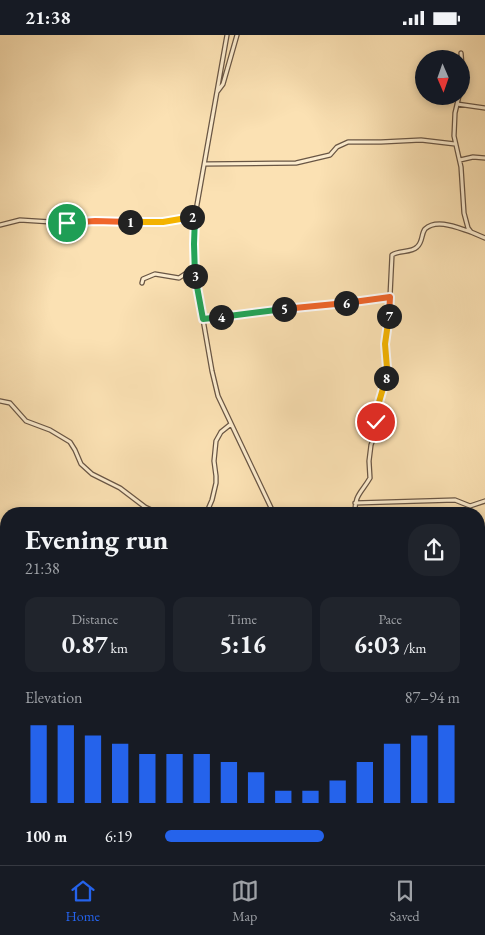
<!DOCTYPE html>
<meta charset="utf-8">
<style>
body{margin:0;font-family:"EB Garamond",serif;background:#20242c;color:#f1f3f6;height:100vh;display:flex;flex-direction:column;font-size:19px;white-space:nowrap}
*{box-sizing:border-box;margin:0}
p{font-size:16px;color:#9ea1a6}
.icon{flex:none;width:28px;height:28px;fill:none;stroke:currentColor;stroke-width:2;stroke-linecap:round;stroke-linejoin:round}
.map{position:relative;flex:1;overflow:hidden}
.side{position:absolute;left:0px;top:472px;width:485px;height:358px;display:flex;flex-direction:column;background:#171b24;border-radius:20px 20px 0 0;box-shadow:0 2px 8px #0003}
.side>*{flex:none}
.needle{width:32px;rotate:178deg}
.controls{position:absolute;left:415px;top:15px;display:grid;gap:10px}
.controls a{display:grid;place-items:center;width:55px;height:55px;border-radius:50%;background:#171b24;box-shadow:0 2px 8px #0003;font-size:25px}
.pin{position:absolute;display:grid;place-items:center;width:42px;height:42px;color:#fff;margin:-21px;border:2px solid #fff;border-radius:50%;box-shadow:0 1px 5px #0007}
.km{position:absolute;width:25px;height:25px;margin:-12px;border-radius:50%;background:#222;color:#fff;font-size:14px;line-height:25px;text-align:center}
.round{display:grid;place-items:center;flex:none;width:52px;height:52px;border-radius:20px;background:#20242c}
.headline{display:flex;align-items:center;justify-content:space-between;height:85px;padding:0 25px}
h1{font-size:28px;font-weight:700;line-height:38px}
.figures{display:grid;grid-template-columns:repeat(3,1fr);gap:8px;height:85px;padding:5px 25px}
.figures div{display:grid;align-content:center;border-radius:12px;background:#20242c;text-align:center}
.figures b{font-size:25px;font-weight:700}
.figures small{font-size:14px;font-weight:400}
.figures p{font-size:14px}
.chart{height:140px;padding:10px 25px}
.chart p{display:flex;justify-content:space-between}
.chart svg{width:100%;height:90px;margin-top:5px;stroke:#2563eb;stroke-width:6}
ul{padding:0 25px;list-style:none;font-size:16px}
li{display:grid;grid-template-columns:80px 60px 1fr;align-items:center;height:38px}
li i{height:12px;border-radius:6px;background:#2563eb}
.status{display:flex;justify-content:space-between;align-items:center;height:35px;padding:0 25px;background:#171b24;direction:ltr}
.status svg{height:14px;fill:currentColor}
.dock{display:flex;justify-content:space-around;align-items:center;height:70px;border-top:1px solid #363941;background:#171b24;font-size:14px;color:#9ea1a6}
.dock a{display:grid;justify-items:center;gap:2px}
.dock .on{color:#2563eb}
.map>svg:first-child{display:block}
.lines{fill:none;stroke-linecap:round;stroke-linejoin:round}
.minor-casing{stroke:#695645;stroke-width:5.5}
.minor{stroke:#fcecce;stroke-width:3}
.split-1-casing{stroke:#fff;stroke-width:10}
.split-2-casing{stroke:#fff;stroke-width:10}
.split-3-casing{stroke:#fff;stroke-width:10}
.split-4-casing{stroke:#fff;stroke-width:10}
.split-5-casing{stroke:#fff;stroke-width:10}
.split-6-casing{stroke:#fff;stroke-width:10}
.split-7-casing{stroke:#fff;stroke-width:10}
.split-8-casing{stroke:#fff;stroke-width:10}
.split-9-casing{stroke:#fff;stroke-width:10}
.split-1{stroke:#f0652b;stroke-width:6}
.split-2{stroke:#f5b400;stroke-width:6}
.split-3{stroke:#22a559;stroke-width:6}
.split-4{stroke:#22a559;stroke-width:6}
.split-5{stroke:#22a559;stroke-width:6}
.split-6{stroke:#f0652b;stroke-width:6}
.split-7{stroke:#f0652b;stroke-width:6}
.split-8{stroke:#f5b400;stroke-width:6}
.split-9{stroke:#f5b400;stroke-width:6}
</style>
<div class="status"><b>21:38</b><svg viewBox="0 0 49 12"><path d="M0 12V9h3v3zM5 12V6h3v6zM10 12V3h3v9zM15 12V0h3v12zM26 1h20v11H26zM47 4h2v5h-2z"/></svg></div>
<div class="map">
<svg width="485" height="830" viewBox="0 0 485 830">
<rect width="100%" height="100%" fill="#fbe1b3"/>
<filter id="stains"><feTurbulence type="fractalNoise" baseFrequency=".004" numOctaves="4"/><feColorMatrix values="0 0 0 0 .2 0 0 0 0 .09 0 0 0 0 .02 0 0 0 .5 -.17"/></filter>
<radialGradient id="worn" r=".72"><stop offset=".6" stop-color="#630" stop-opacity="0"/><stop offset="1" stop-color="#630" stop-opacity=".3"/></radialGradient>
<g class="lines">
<!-- minor casing -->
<g class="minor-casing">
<path id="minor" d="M227,0l-32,181 -1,52 18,103 6,25 56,118
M461,52l2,-9 -2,-25
M217,57l6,-8 14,-49
M459,61l-4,17 -1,23 7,31 3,46 4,15 3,4 14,6
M457,69l28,4
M460,125l13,-3 12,1
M205,129l91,-1 34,-8 7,-8 11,-5h33l40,-2 34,4
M0,190l20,-5 47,3 28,-2 68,1 32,-6
M142,248l1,-4 12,-5 24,4 15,-10
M203,284l187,-22
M0,366l10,2 16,18 24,9 20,12 5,8 6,14 11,10 28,14 25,19 15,7
M355,468l100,-3 15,6 15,-5
M206,479l6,-14 4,-17v-7l-2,-15 2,-20 5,-9 10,-8
M355,479c-1,-19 7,-22 15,-36l-1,-17 2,-16 3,-8 3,-28 7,-21 3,-20 -2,-24 4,-27 3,-62c7,-5 19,-2 25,-8 6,-5 4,-13 8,-18 12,-11 33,-1 46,3
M479,536l6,5
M479,545l6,-3
M0,648h6
M479,655h6
M479,765l6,1
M479,795l6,1
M247,824l3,6
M317,824l2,6
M360,824l10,4h17
M453,824v6
M289,830l5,-6"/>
</g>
<!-- minor -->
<use href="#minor" class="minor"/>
</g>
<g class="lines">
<!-- split-1 casing -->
<g class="split-1-casing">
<path id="split-1" d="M67,188l28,-2 35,1"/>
</g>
<!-- split-2 casing -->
<g class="split-2-casing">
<path id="split-2" d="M130,187h33l29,-5"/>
</g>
<!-- split-3 casing -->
<g class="split-3-casing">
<path id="split-3" d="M192,182h3l-1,27 1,32"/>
</g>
<!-- split-4 casing -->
<g class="split-4-casing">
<path id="split-4" d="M195,241l8,43 18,-2"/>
</g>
<!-- split-5 casing -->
<g class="split-5-casing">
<path id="split-5" d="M221,282l63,-8"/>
</g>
<!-- split-6 casing -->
<g class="split-6-casing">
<path id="split-6" d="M284,274l62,-6"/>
</g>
<!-- split-7 casing -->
<g class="split-7-casing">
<path id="split-7" d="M346,268l44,-6 -1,19"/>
</g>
<!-- split-8 casing -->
<g class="split-8-casing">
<path id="split-8" d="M386,343l1,-10 -2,-24 4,-28"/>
</g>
<!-- split-9 casing -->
<g class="split-9-casing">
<path id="split-9" d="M376,387l1,-13 9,-31"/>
</g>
<!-- split-1 -->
<use href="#split-1" class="split-1"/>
<!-- split-2 -->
<use href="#split-2" class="split-2"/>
<!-- split-3 -->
<use href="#split-3" class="split-3"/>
<!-- split-4 -->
<use href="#split-4" class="split-4"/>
<!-- split-5 -->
<use href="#split-5" class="split-5"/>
<!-- split-6 -->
<use href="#split-6" class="split-6"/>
<!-- split-7 -->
<use href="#split-7" class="split-7"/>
<!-- split-8 -->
<use href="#split-8" class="split-8"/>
<!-- split-9 -->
<use href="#split-9" class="split-9"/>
</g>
<rect width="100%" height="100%" filter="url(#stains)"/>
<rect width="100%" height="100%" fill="url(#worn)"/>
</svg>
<div class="controls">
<a><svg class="needle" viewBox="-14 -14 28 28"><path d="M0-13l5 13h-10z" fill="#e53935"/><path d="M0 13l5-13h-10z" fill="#9ea1a6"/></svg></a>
</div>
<div class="pin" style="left:67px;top:188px;background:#1e9e55"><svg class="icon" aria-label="arrive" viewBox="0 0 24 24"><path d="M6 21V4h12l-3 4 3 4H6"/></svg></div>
<div class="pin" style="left:376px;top:387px;background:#d93025"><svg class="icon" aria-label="check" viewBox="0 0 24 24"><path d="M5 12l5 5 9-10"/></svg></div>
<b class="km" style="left:130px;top:187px">1</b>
<b class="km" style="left:192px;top:182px">2</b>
<b class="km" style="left:195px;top:241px">3</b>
<b class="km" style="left:221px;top:282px">4</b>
<b class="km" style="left:284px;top:274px">5</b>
<b class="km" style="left:346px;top:268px">6</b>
<b class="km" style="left:389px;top:281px">7</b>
<b class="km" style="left:386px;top:343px">8</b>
<section class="side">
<div class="headline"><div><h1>Evening run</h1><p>21:38</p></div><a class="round"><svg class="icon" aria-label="share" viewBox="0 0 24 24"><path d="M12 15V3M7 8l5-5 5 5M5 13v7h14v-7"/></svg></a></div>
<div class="figures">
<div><p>Distance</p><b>0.87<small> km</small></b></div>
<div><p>Time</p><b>5:16</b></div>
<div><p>Pace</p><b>6:03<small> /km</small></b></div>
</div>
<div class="chart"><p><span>Elevation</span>87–94 m</p>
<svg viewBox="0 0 160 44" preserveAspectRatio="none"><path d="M5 44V6M15 44V6M25 44V11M35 44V15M45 44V20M55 44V20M65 44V20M75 44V24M85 44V29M95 44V38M105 44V38M115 44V33M125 44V24M135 44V15M145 44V11M155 44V6"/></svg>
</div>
<ul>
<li><b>100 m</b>6:19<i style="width:54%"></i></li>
</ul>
</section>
</div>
<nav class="dock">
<a class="on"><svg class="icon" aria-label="home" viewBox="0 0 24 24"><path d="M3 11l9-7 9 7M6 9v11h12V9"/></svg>Home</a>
<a><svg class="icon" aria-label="map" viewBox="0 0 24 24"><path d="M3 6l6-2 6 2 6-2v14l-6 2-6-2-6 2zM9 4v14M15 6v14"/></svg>Map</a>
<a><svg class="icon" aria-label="saved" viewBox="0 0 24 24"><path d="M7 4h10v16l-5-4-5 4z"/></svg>Saved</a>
</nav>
